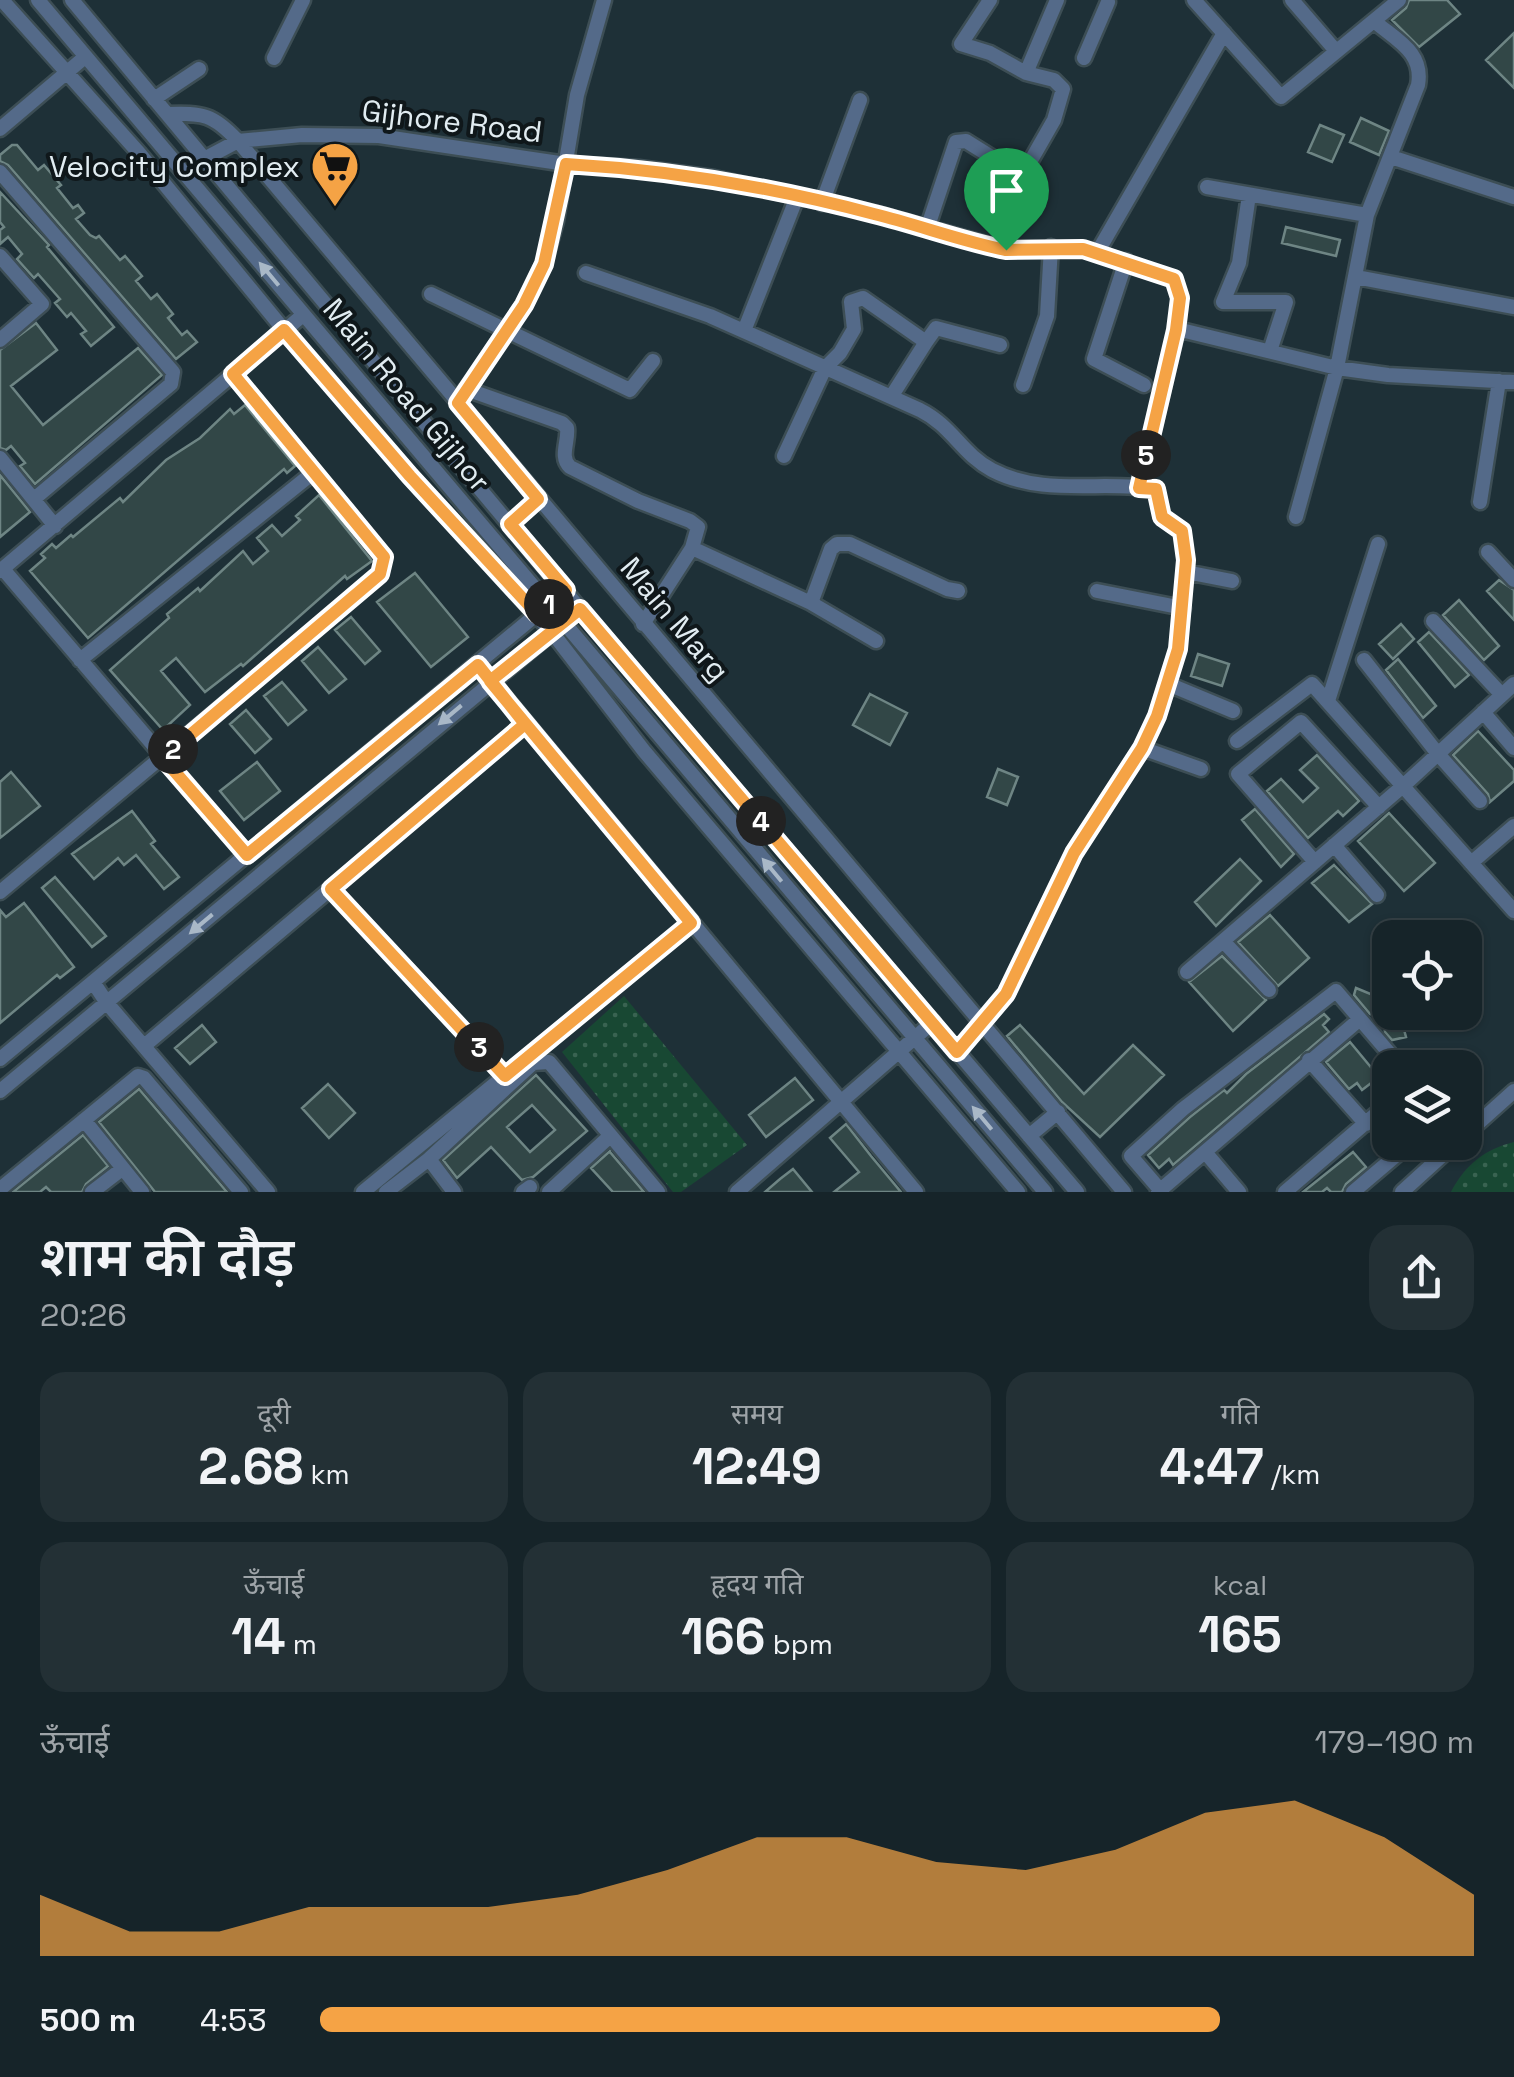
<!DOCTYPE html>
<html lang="hi">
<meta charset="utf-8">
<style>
body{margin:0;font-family:"Space Grotesk","Noto Sans Devanagari",sans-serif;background:#233035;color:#f1f3f6;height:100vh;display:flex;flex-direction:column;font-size:38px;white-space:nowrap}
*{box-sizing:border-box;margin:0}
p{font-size:32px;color:#9ea4a8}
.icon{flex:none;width:55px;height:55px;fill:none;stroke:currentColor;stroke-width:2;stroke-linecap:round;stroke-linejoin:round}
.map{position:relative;height:1192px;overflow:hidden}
.panel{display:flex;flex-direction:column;background:#162429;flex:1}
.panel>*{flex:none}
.buttons{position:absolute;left:1372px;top:920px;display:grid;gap:20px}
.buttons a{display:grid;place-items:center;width:110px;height:110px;border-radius:20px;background:#162429;box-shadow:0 2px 8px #0004,0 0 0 2px #354146;font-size:50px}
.pin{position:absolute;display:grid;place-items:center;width:85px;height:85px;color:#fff;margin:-102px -42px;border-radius:50% 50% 50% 0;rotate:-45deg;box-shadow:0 0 10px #0007}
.pin .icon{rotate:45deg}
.km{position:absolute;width:50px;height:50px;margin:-25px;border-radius:50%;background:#222;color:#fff;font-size:28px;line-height:50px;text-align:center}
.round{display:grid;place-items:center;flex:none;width:105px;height:105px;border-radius:30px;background:#233035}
.overview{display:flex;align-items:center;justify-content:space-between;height:170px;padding:0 40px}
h1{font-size:55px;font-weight:600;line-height:75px}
.figures{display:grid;grid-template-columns:repeat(3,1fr);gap:15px;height:170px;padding:10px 40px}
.figures div{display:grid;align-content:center;border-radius:25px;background:#233035;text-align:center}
.figures b{font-size:50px;font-weight:600}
.figures small{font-size:28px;font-weight:400}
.figures p{font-size:28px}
.chart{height:280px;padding:20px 40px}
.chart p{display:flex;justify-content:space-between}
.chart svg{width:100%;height:180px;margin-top:10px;fill:#f5a345;opacity:.7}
ul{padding:0 40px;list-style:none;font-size:32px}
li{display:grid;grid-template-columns:160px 120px 1fr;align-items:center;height:75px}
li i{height:25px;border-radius:12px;background:#f5a345}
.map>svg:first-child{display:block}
.green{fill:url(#green-dots)}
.building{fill:#324747;stroke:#6e8584;stroke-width:2.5;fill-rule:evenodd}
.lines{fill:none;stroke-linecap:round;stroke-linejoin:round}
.minor-casing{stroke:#3d4e55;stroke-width:19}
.minor{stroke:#546a89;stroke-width:14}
.oneway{fill:#a9b8c7}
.route-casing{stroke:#fff;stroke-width:20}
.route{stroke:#f5a345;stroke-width:12}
.labels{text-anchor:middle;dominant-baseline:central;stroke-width:8;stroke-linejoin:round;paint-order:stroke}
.street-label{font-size:30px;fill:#e1ecf1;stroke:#0f171a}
.poi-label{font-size:30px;fill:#e1ecf1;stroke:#0f171a;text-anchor:end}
</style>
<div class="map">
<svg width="1514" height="1192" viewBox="0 0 1514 1192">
<defs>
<pattern id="green-dots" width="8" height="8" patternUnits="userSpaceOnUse" patternTransform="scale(2.5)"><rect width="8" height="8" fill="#184833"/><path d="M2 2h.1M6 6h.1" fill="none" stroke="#396351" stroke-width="1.8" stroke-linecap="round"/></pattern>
</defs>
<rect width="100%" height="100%" fill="#1e3037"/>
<!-- green -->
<path class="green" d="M624,996l123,149 -66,47h-8l-111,-140z
M1514,1142v50h-63c14,-27 34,-43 63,-50z"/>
<!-- building -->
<path class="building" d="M1409,0h38l13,14 -41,33 -27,-27 14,-12z
M1514,33v55l-28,-28z
M1361,118l28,13 -10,24 -29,-13z
M1320,125l24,10 -12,27 -24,-10z
M12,145h5l21,25 6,-5 17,20 -4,3 16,20 5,-3 6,8 -8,6 14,16 6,3 3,-2 21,24 5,-4 17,20 -6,5 15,18 6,-5 16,20 -5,4 14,17 5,-4 10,11 -21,17 -168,-194 -8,-4v-6z
M0,192l49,53 -2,2 67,80 -23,19 -10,-12 5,-3 -15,-18 -4,4 -12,-14 5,-4 -22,-25 -4,4 -17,-19 5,-5 -14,-17 -8,7v-14l4,-3 -4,-5z
M1286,227l54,13 -4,16 -54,-13z
M36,323l21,27 -46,36 32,39 95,-77 24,27 -127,109 -15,-18 5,-3 -14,-17 -5,4 -6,-2v-98z
M245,405l50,61 -8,7 -3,-4 -196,169 -58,-67 15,-13 -4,-4 11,-10 4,4 15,-13 2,2 47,-39 3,4 43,-42 34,-22 30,-29 4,5z
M0,475l30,37 -30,25z
M319,495l53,66 -25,18 -2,-3 -102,90 -2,-2 -36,28 -29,-34 -15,13 29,34 -27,25 -53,-60 59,-52 -2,-4 31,-26 2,3 43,-40 10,13 15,-13 -11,-13 15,-13 10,11 18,-16 -4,-4z
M415,573l53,64 -37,30 -54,-65z
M1499,580l15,10v30l-27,-29z
M1459,600l40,46 -15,14 -41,-45z
M351,617l29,34 -15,13 -30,-34z
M1401,624l13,15 -21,20 -14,-15z
M1429,632l40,43 -14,12 -37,-45z
M318,647l28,32 -17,14 -27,-32z
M1198,654l31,10 -7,22 -31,-10z
M1398,659l38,47 -13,12 -37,-48z
M282,682l24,28 -18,15 -24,-29z
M870,694l37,19 -17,32 -37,-20z
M246,710l25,29 -16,14 -25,-29z
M1478,731l36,39v11l-24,21 -2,-8 -35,-39z
M1317,755l42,46 -16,15 -5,-5 -30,27 -41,-47 14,-12 22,23 15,-14 -18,-18z
M257,762l23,29 -36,29 -24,-29z
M998,769l20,8 -11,28 -20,-8z
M11,772l29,34 -40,32v-56z
M1255,809l39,45 -13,13 -39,-47z
M132,811l23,30 -4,3 28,33 -15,12 -28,-34 -12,10 -6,-7 -24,21 -22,-25z
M1389,813l46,50 -31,28 -46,-50z
M1240,859l21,22 -45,45 -21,-24z
M1334,865l38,39 -23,18 -37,-39z
M55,877l51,59 -14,11 -50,-59z
M24,903l50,64 -14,11 -3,-3 -57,48v-113l6,7z
M1270,915l39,43 -31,28 -40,-44z
M1222,956l44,44 -33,31 -44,-49z
M1356,988l34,14v10h25l-13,10 4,15 -14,3 -7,-8 -2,-13 -13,-5 -16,-19z
M1324,1014l5,5 -6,6 6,7 -156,133 -4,-6 -10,9 -11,-13 42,-38 34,-27 3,3 19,-19z
M202,1025l14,17 -26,22 -15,-16z
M1020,1025l64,69 49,-49 31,30 -64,62 -38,-35 -55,-66z
M1350,1042l29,35 -17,13 -5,-7 -8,6 -23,-27z
M536,1075l51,56 -54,46 -11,3 -31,-33 -34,31 -14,-18zM532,1105l23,25 -25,22 -23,-25z
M795,1078l18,22 -47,37 -17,-22z
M328,1084l27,29 -26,25 -27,-30z
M139,1089l88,103h-72l-56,-70z
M846,1124l25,32 30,36h-67l25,-20 -29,-34z
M83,1135l25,31 -22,18 -4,8h-31l-5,-5 -6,5h-27z
M610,1151v1l34,40h-31l-22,-24z
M1353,1152l13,15 -20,17 -4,8h-11l-4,-4 -5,4h-19z
M793,1169l19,23h-47l15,-13z"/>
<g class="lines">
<!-- minor casing -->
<g class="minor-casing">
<path id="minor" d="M2,0l137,153 145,177 126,146 141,155 93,120 374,441
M38,0l1007,1192
M72,0l508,609 497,583
M990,0l-29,44 29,9 36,20 31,-73
M1194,0l87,97 118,-97
M1292,0l44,51
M274,58l29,-58
M1084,58l24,-56
M154,99l45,-30
M167,114c36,-1 46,0 71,27l886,1051
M0,129l85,-72
M1391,157l123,40
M206,158l32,-17 64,-6 77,1 187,28 73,4 75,10 160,35 133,37 76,-1 91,30 6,18 -3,32 -38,159
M0,172l173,200 -2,12 -137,115
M1207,187l160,28
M1249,195l-10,68 -16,39h63l-16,49
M822,203l38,-103
M927,229l29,-87 10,-1 56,35 32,-56 9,-31 -9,-9 -28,-7
M1097,253l127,-220
M0,256l42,48 -42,36
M1126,261l-32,98 50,26
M586,273l124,43 210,94c32,16 42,44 72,60 52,27 110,10 164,19l6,28 20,14 4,30 -8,88 -21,67 -15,32 -68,105 -68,141 -49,58
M1356,277l158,30
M431,294l199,96 23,-29
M1177,329l160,39 51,7 126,7
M744,331l53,-134
M1023,385l24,-69 4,-69
M466,389l96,34 5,5c2,13 -8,29 3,39l68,34 52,20 8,6 -6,21 119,55 65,38
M463,394l61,-89 20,-41 12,-43 21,-126 27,-95
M891,397l35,-55
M784,456l41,-88 15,-15 14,-24 -3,-27 12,-4 63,44 10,-14 64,17
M0,458l55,68
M1480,502l19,-121
M1296,517l41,-149 30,-153 51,-130c6,-33 -22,-45 -44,-64
M510,524l28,-25
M1488,552l26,28
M3,569l244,286
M0,571l303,-256
M1186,572l46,9
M1097,591l86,17
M811,603l20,-54 6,-5h13l97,45 11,2
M1433,621l69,74
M643,624l49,-76
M80,660l234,-188
M1364,660l74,94 42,47
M478,665l438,527
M1168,684l65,27
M1328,701l50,-157
M1483,712l31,36
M1237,741l75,-57 202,227
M1142,748l59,21
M1334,845l43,50
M1315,862l-77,-88 63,-52 78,85
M1471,863l43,-37
M331,889l174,186
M0,892l380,-317 4,-18 -151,-183
M1223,941l46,49
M1187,972l216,-186 111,-102
M93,982l14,21 161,189
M144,1046l381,-321
M0,1059l566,-469
M1309,1060l57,64
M0,1091l580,-482
M84,1120l58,72
M1465,1135l49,-44
M1029,1136l29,-24
M1205,1152l34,40
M429,1159l25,33
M0,1189l138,-113 6,2 97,114
M92,1192l30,-23
M363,1192l328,-269
M386,1192l43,-33 104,-96 16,-1 109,130
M523,1192l7,-5
M549,1192l60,-55
M737,1192l196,-170
M1158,1192l202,-173
M1162,1192l-31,-36 52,-47 153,-118 66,77
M1285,1192l105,-90
M1353,1192l59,-50
M1402,1192l55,-50"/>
</g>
<!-- minor -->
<use href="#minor" class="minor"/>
</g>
<!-- one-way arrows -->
<defs><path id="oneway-solid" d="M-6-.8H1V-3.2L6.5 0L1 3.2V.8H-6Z" transform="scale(2.5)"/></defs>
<g class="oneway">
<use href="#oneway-solid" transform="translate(269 274) rotate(-130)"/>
<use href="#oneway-solid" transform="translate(450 715) rotate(140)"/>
<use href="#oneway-solid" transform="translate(772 870) rotate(-130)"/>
<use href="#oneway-solid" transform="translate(201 924) rotate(140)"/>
<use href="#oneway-solid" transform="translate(982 1118) rotate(-130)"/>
</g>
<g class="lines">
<!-- route casing -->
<g class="route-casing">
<path id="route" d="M1006,250c-45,-9 -87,-25 -132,-36 -102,-27 -204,-44 -308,-50l-22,100 -20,41 -66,98 80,96 -28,25 56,66 -29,24 -127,-138 -126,-146 -51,44 151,183 -4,17 -217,184 84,97 231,-190 47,59 -194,165 174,187 186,-153 -201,-242 90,-72 377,443 49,-58 68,-141 68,-105 15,-32 21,-67 8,-89 -4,-29 -20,-14 -6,-28 -17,-1 37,-158 4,-32 -6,-19 -91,-30 -77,1"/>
</g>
<!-- route -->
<use href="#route" class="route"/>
</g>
<!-- icons -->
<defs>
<g id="supermarket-pin" transform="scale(2.5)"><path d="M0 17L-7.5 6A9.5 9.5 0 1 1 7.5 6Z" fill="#f5a345" stroke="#0f171a"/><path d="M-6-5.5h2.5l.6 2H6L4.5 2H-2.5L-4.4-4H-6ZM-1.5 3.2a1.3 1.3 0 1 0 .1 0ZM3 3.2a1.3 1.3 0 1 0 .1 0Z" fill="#111"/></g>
</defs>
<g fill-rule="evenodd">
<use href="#supermarket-pin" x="335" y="166"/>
</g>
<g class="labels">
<!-- street labels -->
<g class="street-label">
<text transform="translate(452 121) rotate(7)">Gijhore Road</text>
<text transform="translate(407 395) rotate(50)">Main Road Gijhor</text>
<text transform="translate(675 619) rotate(50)">Main Marg</text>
</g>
<!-- poi labels -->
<g class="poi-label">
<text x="300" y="166">Velocity Complex</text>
</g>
</g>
</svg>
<div class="buttons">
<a><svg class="icon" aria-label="locate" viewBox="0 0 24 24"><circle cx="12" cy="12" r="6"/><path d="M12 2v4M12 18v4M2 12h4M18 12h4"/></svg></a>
<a><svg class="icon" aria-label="layers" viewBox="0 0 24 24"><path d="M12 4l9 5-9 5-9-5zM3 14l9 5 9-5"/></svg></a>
</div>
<div class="pin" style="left:1006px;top:250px;background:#1e9e55"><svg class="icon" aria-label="arrive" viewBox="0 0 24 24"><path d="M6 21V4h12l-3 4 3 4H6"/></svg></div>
<b class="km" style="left:549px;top:604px">1</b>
<b class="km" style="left:173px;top:749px">2</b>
<b class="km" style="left:479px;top:1047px">3</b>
<b class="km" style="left:761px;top:821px">4</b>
<b class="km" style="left:1146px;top:455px">5</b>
</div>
<section class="panel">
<div class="overview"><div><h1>शाम की दौड़</h1><p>20:26</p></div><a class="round"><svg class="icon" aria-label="share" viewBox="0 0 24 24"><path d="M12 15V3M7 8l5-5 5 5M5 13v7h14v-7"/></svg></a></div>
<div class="figures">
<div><p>दूरी</p><b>2.68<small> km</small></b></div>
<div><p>समय</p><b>12:49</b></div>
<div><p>गति</p><b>4:47<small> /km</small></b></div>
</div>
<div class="figures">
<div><p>ऊँचाई</p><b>14<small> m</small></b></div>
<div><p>हृदय गति</p><b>166<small> bpm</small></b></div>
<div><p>kcal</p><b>165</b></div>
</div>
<div class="chart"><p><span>ऊँचाई</span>179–190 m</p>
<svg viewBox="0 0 160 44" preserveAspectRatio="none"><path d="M0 44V29L10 38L20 38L30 32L40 32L50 32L60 29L70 23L80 15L90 15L100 21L110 23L120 18L130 9L140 6L150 15L160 29V44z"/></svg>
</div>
<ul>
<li><b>500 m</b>4:53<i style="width:78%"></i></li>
</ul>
</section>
